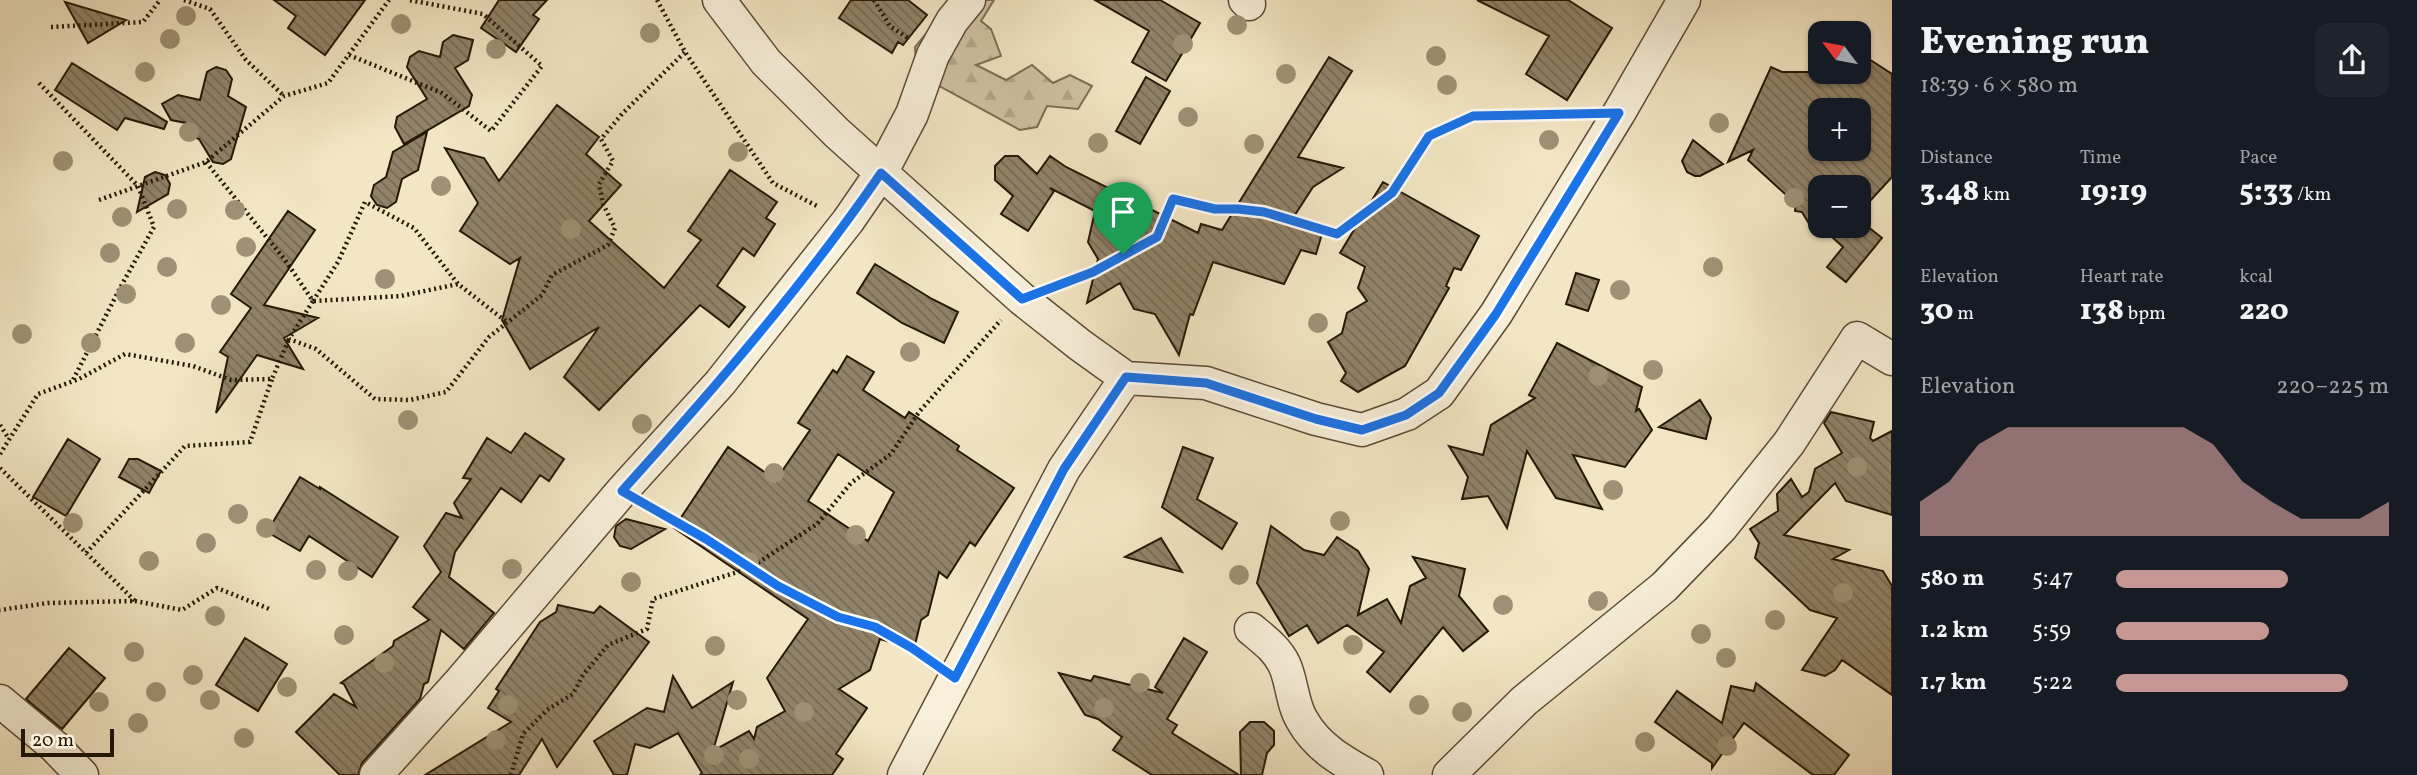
<!DOCTYPE html>
<meta charset="utf-8">
<style>
body{margin:0;font-family:Vollkorn,serif;background:#20242c;color:#f1f3f6;height:100vh;display:flex;flex-direction:column;font-size:26px;white-space:nowrap}
*{box-sizing:border-box;margin:0}
p{font-size:23px;color:#9ea1a6}
.icon{flex:none;width:38px;height:38px;fill:none;stroke:currentColor;stroke-width:2;stroke-linecap:round;stroke-linejoin:round}
.map{position:relative;flex:1;overflow:hidden}
.sheet{display:flex;flex-direction:column;background:#171b24;width:525px}
.sheet>*{flex:none}
.needle{width:46px;rotate:302deg}
.buttons{position:absolute;left:1808px;top:21px;display:grid;gap:14px}
.buttons a{display:grid;place-items:center;width:63px;height:63px;border-radius:14px;background:#171b24;box-shadow:0 2px 5px #0004;font-size:35px}
.scale{position:absolute;left:21px;bottom:18px;width:93px;box-sizing:border-box;padding-left:7px;border:4px solid #271806;border-top:0;font-size:19px;line-height:24px;white-space:nowrap;color:#271806;-webkit-text-stroke:5px #f7efd9;paint-order:stroke}
.pin{position:absolute;display:grid;place-items:center;width:60px;height:60px;color:#fff;margin:-72px -30px;border-radius:50% 50% 50% 0;rotate:-45deg;box-shadow:0 0 7px #0007}
.pin .icon{rotate:45deg}
.round{display:grid;place-items:center;flex:none;width:74px;height:74px;border-radius:14px;background:#20242c}
.overview{display:flex;align-items:center;justify-content:space-between;height:119px;padding:0 28px}
h1{font-size:38px;font-weight:800;line-height:52px}
.stats{display:grid;grid-template-columns:repeat(3,1fr);gap:10px;height:119px;padding:7px 28px}
.stats div{display:grid;align-content:center}
.stats b{font-size:30px;font-weight:800}
.stats small{font-size:19px;font-weight:400}
.stats p{font-size:19px}
.chart{height:196px;padding:14px 28px}
.chart p{display:flex;justify-content:space-between}
.chart svg{width:100%;height:126px;margin-top:7px;fill:#c59692;opacity:.7}
ul{padding:0 28px;list-style:none;font-size:23px}
li{display:grid;grid-template-columns:112px 84px 1fr;align-items:center;height:52px}
li i{height:18px;border-radius:9px;background:#c59692}
main{display:flex;flex:1;min-height:0}
.map>svg:first-child{display:block}
.forest{fill:url(#forest-firs);stroke:#7c6e55;stroke-width:2}
.building{fill:url(#building-back-hatch);stroke:#271806;stroke-width:2;fill-rule:evenodd}
.lines{fill:none;stroke-linecap:round;stroke-linejoin:round}
.minor-casing{stroke:#5a4c36;stroke-width:35}
.path{stroke:#271806;stroke-width:4.5;stroke-dasharray:2 3.5;stroke-linecap:butt}
.minor{stroke:#f7efd9;stroke-width:32}
.tree{fill:#9f9175}
.route-casing{stroke:#fff;stroke-width:14}
.route{stroke:#1a73e8;stroke-width:9}
</style>
<main>
<div class="map">
<svg width="1892" height="775" viewBox="0 0 1892 775">
<defs>
<pattern id="forest-firs" width="22" height="20" patternUnits="userSpaceOnUse" patternTransform="scale(1.75)"><rect width="22" height="20" fill="#d0c3a4"/><path d="M5 1l3.5 6h-7zM16 11l3.5 6h-7z" fill="#b3a78c"/></pattern>
<pattern id="building-back-hatch" width="6" height="6" patternUnits="userSpaceOnUse" patternTransform="scale(1.75)"><rect width="6" height="6" fill="#918369"/><path d="M-1 5l2 2M0 0l6 6M5-1l2 2" fill="none" stroke="#766a54"/></pattern>
</defs>
<rect width="100%" height="100%" fill="#f3e6c4"/>
<filter id="stains"><feTurbulence type="fractalNoise" baseFrequency=".00286" numOctaves="4"/><feColorMatrix values="0 0 0 0 .2 0 0 0 0 .09 0 0 0 0 .02 0 0 0 .5 -.17"/></filter>
<radialGradient id="worn" r=".72"><stop offset=".6" stop-color="#630" stop-opacity="0"/><stop offset="1" stop-color="#630" stop-opacity=".3"/></radialGradient>
<!-- forest -->
<path class="forest" d="M954,0h40l-13,21 10,8 10,27 -25,9 30,15 26,-15 21,18 17,-8 22,11 -14,23 -31,-3 -10,21 -17,3 -103,-56 -2,-27z"/>
<!-- building -->
<path class="building" d="M274,0h91l-40,55 -37,-27 8,-12z
M499,0h48l-14,15 6,4 -23,33 -35,-24z
M851,0h57l19,15 -24,30 -5,-3 -6,11 -53,-35z
M1095,0h65l40,23 -34,58 -34,-19 17,-31z
M1477,0h91l44,28 -45,72 -41,-26 23,-38z
M65,2l61,18 -38,23z
M453,35l20,5 -5,20 -13,8 17,27 -3,11 -65,38 -9,-17 2,-10 30,-18 -20,-32 3,-10 9,-6 21,6 3,-15z
M1858,52l34,22v103l-34,37v-27h-38v38l-8,-7 -4,4 -6,-10 -7,-1 1,-7 -48,-44 5,-10 -25,12 43,-95 11,5h34l4,-12v12h38zM1820,110h38v39h-38z
M1329,57l23,14 -54,86 45,11 -30,19 -20,31 31,9 -8,27 -15,-4 -17,34 -71,-22 -20,53 -3,-1 -11,41 -24,-41 -21,-5 -14,-26 -33,20 11,-44 -10,-17 7,-31 -45,-23 4,3 -26,40 -27,-17 12,-18 -18,-16v-14l10,-10h13l19,18 13,-18 16,11 132,66 3,-9 21,6z
M72,63l95,59 -3,7 -39,-11 -8,12 -62,-40z
M216,67l10,3 6,9 -4,17 18,11 -15,52 -8,5 -10,-2 -14,-23 -3,-1 -10,-15 -15,-3 -9,-16 16,-9 22,5 7,-28z
M1146,77l24,14 -30,53 -24,-13z
M557,105l42,32 -13,17 35,31 -32,36 75,67 37,-48 -13,-9 42,-61 47,32 -11,16 9,6 -21,32 -11,-8 -26,38 28,21 -16,20 -29,-22 -101,105 -35,-33 35,-50 -69,42 -28,-49 18,-62 -10,6 -50,-33 18,-28 -33,-55 39,10 15,23z
M427,132l-9,38 -16,9 -6,23 -9,6 -10,-3 -6,-9 3,-11 12,-8 7,-25z
M1693,140l30,24 -23,12h-5l-8,-4 -5,-11z
M155,172l10,3 5,9 -2,10 -31,18 8,-35z
M1383,182l96,54 -18,34 -7,-2 -8,18 3,2 -44,78 -47,26 -17,-11 5,-8 -18,-31 14,-9 5,-20 20,-12 -9,-13 7,-21 -25,-14z
M288,211l27,19 -51,75 54,13 -34,20 19,31 -46,-14 -41,58 12,-56 -8,-5 31,-44 -20,-14z
M1858,219l24,19 -36,44 -19,-15 16,-20 -23,-21h38z
M875,264l57,35 26,13 -14,31 -42,-20 -45,-30z
M1576,273l23,7 -11,31 -22,-7z
M1557,343l85,44 -6,24 3,-2 13,21 -27,37 -52,-12 29,54 -46,-11 -29,-47 -20,77 -19,-32 -26,3 6,-22 -19,-31 34,9 8,-30 44,-27 -6,-3z
M847,356l27,16 -11,18 42,28 4,-6 50,34 -2,4 57,38 -39,58 -5,-4 -23,36 -8,-6 -11,43 -7,5 -7,29 -34,-10 -10,31 -31,19 28,19 -31,46 7,5 -11,16h-132l2,-2 -24,-40 -28,15 -15,-4 -8,31h-13l-20,-34 53,-33 17,4 9,-36 19,32 41,-26 -23,79 10,-14 29,-16 5,8 3,-12 28,-16 -18,-33 41,-59 -134,-91 54,-81 48,33 34,-50 -12,-7 35,-53 4,3zM838,454l56,38 -26,49 -60,-40z
M1700,400l11,18 -5,21 -47,-12z
M1831,412l43,10 -4,16 3,3 19,-10v84l-46,-14 -11,-18 -51,52 65,15 -16,9 50,12 9,15v109l-50,-35 -7,10 -10,6 -23,-6 35,-52 -27,-8 -55,-52 4,-15 -9,-14 28,-18 -1,-17 14,-15 11,18 7,-5 6,-23 27,-16 -18,-30z
M525,433l39,26 -15,22 -9,-6 -19,27 -20,-14 -46,64 -6,25 45,36 -30,36 -23,-19 -13,52 -4,2 -4,15 -58,64 -4,12h-18l-44,-43 38,-38 22,13 -12,-23 -3,-1 52,-37 1,-5 35,-21 -16,-13 28,-35 -17,-26 22,-33 16,5 -8,-15 17,-24 -8,-1 24,-40 24,15z
M68,439l32,20 -34,57 -33,-19z
M1183,447l30,11 -16,41 40,24 -15,26 -60,-42z
M129,459h9l23,12 -12,22 -30,-16z
M300,477l20,12v-2l78,50 -26,40 -63,-41 -9,15 -33,-19z
M626,519l39,10 -34,20 -11,-3 -6,-9 2,-11z
M1271,526l33,24 20,5 13,-18 21,14 11,18 -11,46 29,-16 14,24 9,-37 16,-8 -13,-21 52,12 -6,27 29,35 -25,20 -20,-24 -53,65 -23,-20 17,-20 -37,-27 -29,18 -11,-18 -18,11 -32,-53z
M1161,538l21,34 -57,-15z
M558,605l36,8 6,-7 49,36 -92,125 -15,-28 -23,36h-94l86,-53 -23,-14 11,-17 -3,-2 44,-67 16,-10z
M245,638l42,26 -29,47 -42,-26z
M1184,638l23,14 -40,67 10,6 -5,8 67,42h-87l-39,-25 9,-13 -24,-18 -13,-4 -26,-42 32,8 3,-5 69,17 -8,-6z
M69,648l36,30 -43,51 -36,-30z
M1756,683l93,72 -15,20h-21l-69,-52 -32,45v-5l-57,-41 22,-31 45,32 9,-37 23,5z
M1250,722h14l10,9v14l-7,8 -5,22h-21l-1,-43z"/>
<g class="lines">
<!-- minor casing -->
<g class="minor-casing">
<path id="minor" d="M719,0l47,62 71,71 185,166 58,46 46,33
M1245,0l4,4
M1251,629c12,10 26,20 33,35 8,16 8,40 18,56 15,27 40,41 65,55
M0,701l54,45 28,29
M376,775l83,-92 163,-192 98,-108 128,-162 33,-48 31,-59 21,-59 19,-34 17,-21
M904,775l160,-306 62,-91 80,5 110,36 46,11 45,-16 32,-21 57,-79 123,-201 65,-113
M1449,775l75,-74 140,-114 57,-59 68,-85 68,-105 35,21"/>
</g>
<!-- path -->
<path class="path" d="M184,0l26,9 36,51 38,36
M657,0l28,52 88,131 46,24
M874,0l16,26 19,13
M51,27l92,-5 17,-22
M349,55l93,38 49,38 51,-65 -59,-52 -74,-14
M39,83l99,103 16,41 -34,61 -47,92
M206,162l79,98 28,41 -24,38 27,10 59,50 35,1 36,-8 43,-55 53,-42 10,-20 56,-30 7,-17 -12,-24 -4,-20 14,-23 -12,-22 21,-25 63,-62
M99,200l107,-38 78,-66 44,-13 61,-83
M1055,286l38,-14 64,-35 16,-38 42,10h24l25,3 73,23 55,-42 37,-57 44,-21 108,-1
M313,301l25,-39 27,-60 49,26 44,56 50,39
M314,301l87,-5 57,-12
M0,425l9,14
M0,454l38,-60 41,-15 46,-25 68,12 38,14 41,-1 17,-40
M0,468l135,133 -87,2 -48,7
M647,506l59,33 71,47 61,31 37,10 55,33
M86,553l99,-107 65,-4 22,-63
M135,601l47,9 35,-22 55,22
M511,775l12,-41 24,-24 26,-16 10,-19 25,-30 39,-16 6,-30 97,-31 67,-44 34,-41 40,-29 28,-42 82,-92"/>
<!-- minor -->
<use href="#minor" class="minor"/>
</g>
<!-- trees -->
<g class="tree">
<circle cx="186" cy="16" r="10"/>
<circle cx="401" cy="24" r="10"/>
<circle cx="1237" cy="25" r="10"/>
<circle cx="650" cy="33" r="10"/>
<circle cx="170" cy="39" r="10"/>
<circle cx="1183" cy="44" r="10"/>
<circle cx="496" cy="49" r="10"/>
<circle cx="1436" cy="56" r="10"/>
<circle cx="145" cy="72" r="10"/>
<circle cx="1286" cy="74" r="10"/>
<circle cx="1447" cy="85" r="10"/>
<circle cx="1188" cy="117" r="10"/>
<circle cx="1719" cy="123" r="10"/>
<circle cx="189" cy="132" r="10"/>
<circle cx="1549" cy="140" r="10"/>
<circle cx="1098" cy="143" r="10"/>
<circle cx="1254" cy="144" r="10"/>
<circle cx="738" cy="152" r="10"/>
<circle cx="63" cy="161" r="10"/>
<circle cx="441" cy="186" r="10"/>
<circle cx="1794" cy="198" r="10"/>
<circle cx="177" cy="209" r="10"/>
<circle cx="235" cy="210" r="10"/>
<circle cx="122" cy="217" r="10"/>
<circle cx="571" cy="229" r="10"/>
<circle cx="246" cy="247" r="10"/>
<circle cx="110" cy="253" r="10"/>
<circle cx="167" cy="267" r="10"/>
<circle cx="1713" cy="267" r="10"/>
<circle cx="385" cy="279" r="10"/>
<circle cx="1620" cy="290" r="10"/>
<circle cx="126" cy="294" r="10"/>
<circle cx="221" cy="305" r="10"/>
<circle cx="1318" cy="323" r="10"/>
<circle cx="22" cy="334" r="10"/>
<circle cx="91" cy="343" r="10"/>
<circle cx="185" cy="343" r="10"/>
<circle cx="910" cy="352" r="10"/>
<circle cx="1653" cy="370" r="10"/>
<circle cx="1598" cy="376" r="10"/>
<circle cx="408" cy="420" r="10"/>
<circle cx="642" cy="424" r="10"/>
<circle cx="1857" cy="467" r="10"/>
<circle cx="774" cy="473" r="10"/>
<circle cx="1613" cy="490" r="10"/>
<circle cx="238" cy="514" r="10"/>
<circle cx="1340" cy="521" r="10"/>
<circle cx="73" cy="523" r="10"/>
<circle cx="266" cy="528" r="10"/>
<circle cx="856" cy="535" r="10"/>
<circle cx="206" cy="543" r="10"/>
<circle cx="149" cy="561" r="10"/>
<circle cx="749" cy="562" r="10"/>
<circle cx="512" cy="569" r="10"/>
<circle cx="316" cy="570" r="10"/>
<circle cx="348" cy="571" r="10"/>
<circle cx="1239" cy="575" r="10"/>
<circle cx="631" cy="582" r="10"/>
<circle cx="1843" cy="593" r="10"/>
<circle cx="1598" cy="601" r="10"/>
<circle cx="1503" cy="605" r="10"/>
<circle cx="215" cy="616" r="10"/>
<circle cx="1775" cy="620" r="10"/>
<circle cx="1701" cy="634" r="10"/>
<circle cx="344" cy="635" r="10"/>
<circle cx="1353" cy="645" r="10"/>
<circle cx="715" cy="646" r="10"/>
<circle cx="134" cy="652" r="10"/>
<circle cx="1726" cy="658" r="10"/>
<circle cx="384" cy="663" r="10"/>
<circle cx="193" cy="675" r="10"/>
<circle cx="1140" cy="683" r="10"/>
<circle cx="287" cy="687" r="10"/>
<circle cx="156" cy="692" r="10"/>
<circle cx="210" cy="700" r="10"/>
<circle cx="737" cy="700" r="10"/>
<circle cx="99" cy="702" r="10"/>
<circle cx="508" cy="705" r="10"/>
<circle cx="1419" cy="705" r="10"/>
<circle cx="1104" cy="708" r="10"/>
<circle cx="804" cy="712" r="10"/>
<circle cx="1462" cy="712" r="10"/>
<circle cx="138" cy="723" r="10"/>
<circle cx="244" cy="738" r="10"/>
<circle cx="496" cy="740" r="10"/>
<circle cx="1645" cy="742" r="10"/>
<circle cx="1727" cy="746" r="10"/>
<circle cx="714" cy="755" r="10"/>
<circle cx="749" cy="759" r="10"/>
</g>
<g class="lines">
<!-- route casing -->
<g class="route-casing">
<path id="route" d="M1619,113l-123,201 -57,79 -33,22 -44,15 -46,-11 -110,-36 -80,-6 -62,92 -109,209 -43,-30 -37,-21 -37,-10 -60,-31 -72,-47 -84,-48c91,-101 182,-206 259,-318l141,126 71,-27 64,-35 16,-38 42,10h23l26,3 73,22 55,-41 37,-57 44,-20z"/>
</g>
<!-- route -->
<use href="#route" class="route"/>
</g>
<rect width="100%" height="100%" filter="url(#stains)"/>
<rect width="100%" height="100%" fill="url(#worn)"/>
</svg>
<div class="buttons">
<a><svg class="needle" viewBox="-14 -14 28 28"><path d="M0-13l5 13h-10z" fill="#e53935"/><path d="M0 13l5-13h-10z" fill="#9ea1a6"/></svg></a>
<a>+</a>
<a>−</a>
</div>
<div class="scale">20 m</div>
<div class="pin" style="left:1123px;top:254px;background:#1e9e55"><svg class="icon" aria-label="arrive" viewBox="0 0 24 24"><path d="M6 21V4h12l-3 4 3 4H6"/></svg></div>
</div>
<section class="sheet">
<div class="overview"><div><h1>Evening run</h1><p>18:39 · 6 × 580 m</p></div><a class="round"><svg class="icon" aria-label="share" viewBox="0 0 24 24"><path d="M12 15V3M7 8l5-5 5 5M5 13v7h14v-7"/></svg></a></div>
<div class="stats">
<div><p>Distance</p><b>3.48<small> km</small></b></div>
<div><p>Time</p><b>19:19</b></div>
<div><p>Pace</p><b>5:33<small> /km</small></b></div>
</div>
<div class="stats">
<div><p>Elevation</p><b>30<small> m</small></b></div>
<div><p>Heart rate</p><b>138<small> bpm</small></b></div>
<div><p>kcal</p><b>220</b></div>
</div>
<div class="chart"><p><span>Elevation</span>220–225 m</p>
<svg viewBox="0 0 160 44" preserveAspectRatio="none"><path d="M0 44V32L10 25L20 12L30 6L40 6L50 6L60 6L70 6L80 6L90 6L100 12L110 25L120 32L130 38L140 38L150 38L160 32V44z"/></svg>
</div>
<ul>
<li><b>580 m</b>5:47<i style="width:63%"></i></li>
<li><b>1.2 km</b>5:59<i style="width:56%"></i></li>
<li><b>1.7 km</b>5:22<i style="width:85%"></i></li>
</ul>
</section>
</main>
